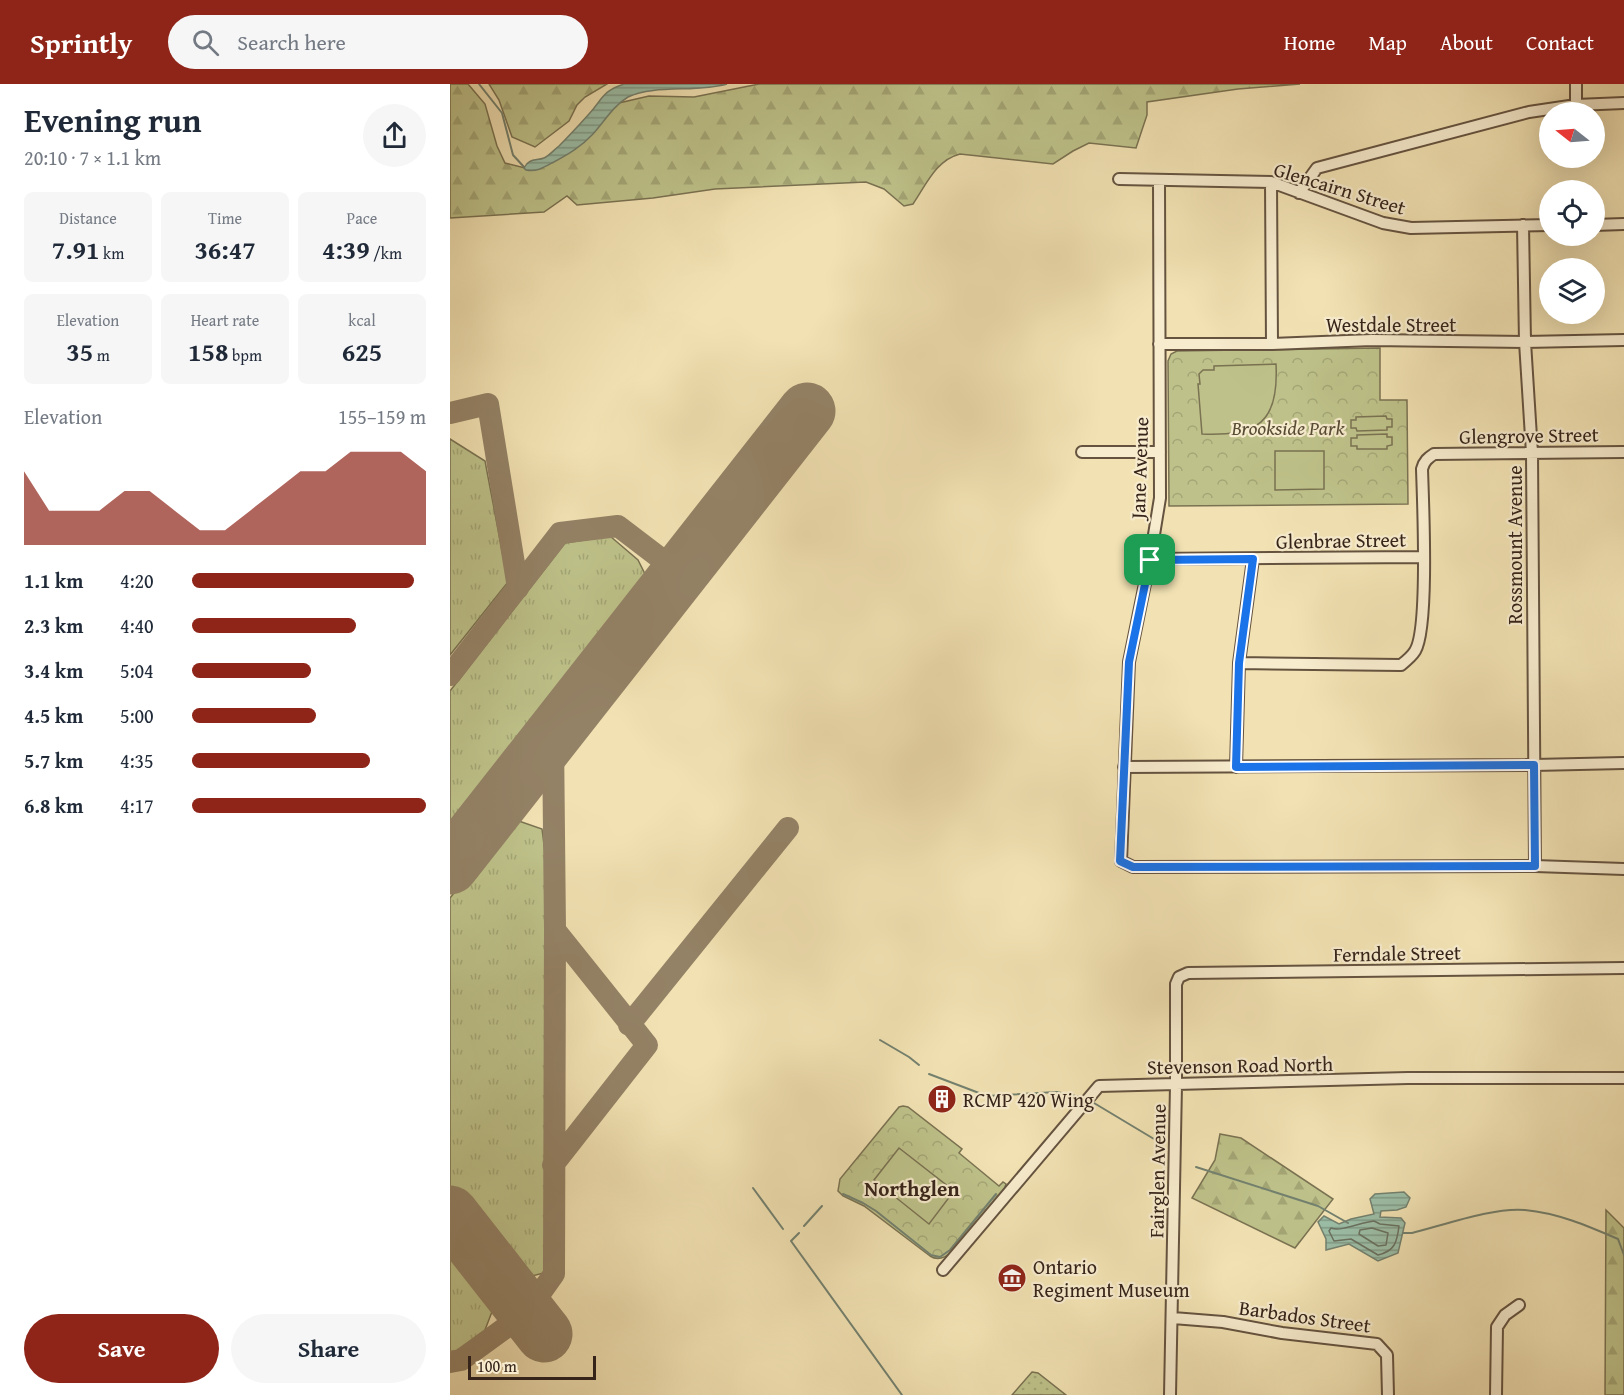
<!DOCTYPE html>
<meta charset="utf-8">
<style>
body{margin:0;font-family:"Gentium Book Plus",serif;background:#f6f6f7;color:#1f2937;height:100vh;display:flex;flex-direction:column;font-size:22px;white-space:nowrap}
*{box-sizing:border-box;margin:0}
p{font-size:20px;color:#747a83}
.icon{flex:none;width:33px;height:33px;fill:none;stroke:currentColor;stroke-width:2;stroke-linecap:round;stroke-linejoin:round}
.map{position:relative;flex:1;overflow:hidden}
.side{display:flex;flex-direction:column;background:#fff;width:450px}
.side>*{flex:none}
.needle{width:39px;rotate:287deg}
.fabs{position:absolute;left:1089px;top:18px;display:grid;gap:12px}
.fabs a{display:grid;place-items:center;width:66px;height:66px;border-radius:50%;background:#fff;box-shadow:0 6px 24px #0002;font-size:30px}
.scale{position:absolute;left:18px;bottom:15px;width:128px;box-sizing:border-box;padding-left:6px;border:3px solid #362319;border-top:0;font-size:16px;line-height:21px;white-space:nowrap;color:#362319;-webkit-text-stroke:4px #f7ecce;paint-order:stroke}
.pin{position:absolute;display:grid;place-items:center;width:51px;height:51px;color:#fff;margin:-26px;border-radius:12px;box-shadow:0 3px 9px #0006}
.round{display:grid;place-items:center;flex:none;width:63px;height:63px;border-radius:32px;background:#f6f6f7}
.head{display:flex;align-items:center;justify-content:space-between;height:102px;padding:0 24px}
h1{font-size:33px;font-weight:800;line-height:45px}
.stats{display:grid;grid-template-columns:repeat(3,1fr);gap:9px;height:102px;padding:6px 24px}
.stats div{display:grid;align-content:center;border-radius:9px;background:#f6f6f7;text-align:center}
.stats b{font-size:26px;font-weight:800}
.stats small{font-size:16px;font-weight:400}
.stats p{font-size:16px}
.chart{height:168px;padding:12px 24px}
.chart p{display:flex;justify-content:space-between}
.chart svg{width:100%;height:108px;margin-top:6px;fill:#8f2418;opacity:.7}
.button{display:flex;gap:12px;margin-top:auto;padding:12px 24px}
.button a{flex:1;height:69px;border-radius:36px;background:#8f2418;color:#fff;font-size:24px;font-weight:800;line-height:69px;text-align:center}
.button a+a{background:#f6f6f7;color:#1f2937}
ul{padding:0 24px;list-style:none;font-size:20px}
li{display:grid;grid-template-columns:96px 72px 1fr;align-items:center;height:45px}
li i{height:15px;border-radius:8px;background:#8f2418}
header{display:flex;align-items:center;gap:36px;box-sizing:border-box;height:84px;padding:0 30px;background:#8f2418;color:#fff}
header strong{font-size:28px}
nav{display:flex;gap:33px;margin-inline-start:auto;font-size:21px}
.search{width:420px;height:54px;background:#f6f6f7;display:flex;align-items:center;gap:15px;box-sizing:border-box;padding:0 21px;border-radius:33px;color:#747a83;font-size:22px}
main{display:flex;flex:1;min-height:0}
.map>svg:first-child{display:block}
.grass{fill:url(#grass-tufts);stroke:#7a7252;stroke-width:1.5}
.forest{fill:url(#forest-firs);stroke:#7a7252;stroke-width:1.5}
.park{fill:url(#park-crowns);stroke:#7a7252;stroke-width:1.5}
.garden{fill:url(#garden-dots);stroke:#7a7252;stroke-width:1.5}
.pitch{fill:#bec28a;stroke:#7a7252;stroke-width:1.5}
.water{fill:url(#water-rules);stroke:#73816f;stroke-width:1.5}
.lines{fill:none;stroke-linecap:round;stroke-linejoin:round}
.shore{stroke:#697160;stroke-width:1.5}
.stream{stroke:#73816f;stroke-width:2}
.taxiway{stroke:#948266;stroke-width:22}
.runway{stroke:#948266;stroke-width:57}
.minor-casing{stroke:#655340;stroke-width:14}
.minor{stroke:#f7ecce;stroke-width:10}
.route-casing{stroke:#fff;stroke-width:12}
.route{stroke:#1a73e8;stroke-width:8}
.labels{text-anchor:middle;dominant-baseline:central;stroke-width:4.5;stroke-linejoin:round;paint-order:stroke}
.street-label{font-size:20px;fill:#362319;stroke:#f7ecce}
.park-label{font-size:20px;font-style:italic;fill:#584b35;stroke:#f7ecce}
.poi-label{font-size:20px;fill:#362319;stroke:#f7ecce;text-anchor:start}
.neighbourhood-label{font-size:21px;font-weight:bold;fill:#362319;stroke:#f7ecce}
</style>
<header>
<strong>Sprintly</strong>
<div class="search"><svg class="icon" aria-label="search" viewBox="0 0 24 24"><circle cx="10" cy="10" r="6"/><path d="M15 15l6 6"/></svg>Search here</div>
<nav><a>Home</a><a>Map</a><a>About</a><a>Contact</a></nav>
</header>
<main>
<section class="side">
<div class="head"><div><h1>Evening run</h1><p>20:10 · 7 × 1.1 km</p></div><a class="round"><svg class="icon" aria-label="share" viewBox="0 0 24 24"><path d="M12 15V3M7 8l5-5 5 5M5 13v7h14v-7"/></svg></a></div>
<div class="stats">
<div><p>Distance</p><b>7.91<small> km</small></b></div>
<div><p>Time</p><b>36:47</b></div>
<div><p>Pace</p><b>4:39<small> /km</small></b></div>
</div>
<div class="stats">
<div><p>Elevation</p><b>35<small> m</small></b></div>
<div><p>Heart rate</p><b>158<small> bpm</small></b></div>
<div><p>kcal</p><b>625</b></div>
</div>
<div class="chart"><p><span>Elevation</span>155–159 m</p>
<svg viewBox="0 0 160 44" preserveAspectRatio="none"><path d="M0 44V14L10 30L20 30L30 30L40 22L50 22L60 30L70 38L80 38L90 30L100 22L110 14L120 14L130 6L140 6L150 6L160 14V44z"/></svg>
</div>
<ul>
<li><b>1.1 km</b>4:20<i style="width:95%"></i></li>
<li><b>2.3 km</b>4:40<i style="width:70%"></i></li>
<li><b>3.4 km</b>5:04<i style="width:51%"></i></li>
<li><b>4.5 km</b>5:00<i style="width:53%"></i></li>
<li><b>5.7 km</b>4:35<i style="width:76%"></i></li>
<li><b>6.8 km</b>4:17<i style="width:100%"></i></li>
</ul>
<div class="button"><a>Save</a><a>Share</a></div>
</section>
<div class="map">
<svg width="1174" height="1311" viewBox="0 0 1174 1311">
<defs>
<pattern id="grass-tufts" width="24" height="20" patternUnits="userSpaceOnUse" patternTransform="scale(1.5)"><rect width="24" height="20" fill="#bec28a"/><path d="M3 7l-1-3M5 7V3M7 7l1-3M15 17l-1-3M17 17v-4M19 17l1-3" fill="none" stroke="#a4a676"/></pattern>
<pattern id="forest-firs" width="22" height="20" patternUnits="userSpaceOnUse" patternTransform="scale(1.5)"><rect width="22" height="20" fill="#bec28a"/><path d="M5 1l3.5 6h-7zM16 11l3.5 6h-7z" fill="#a4a676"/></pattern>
<pattern id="park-crowns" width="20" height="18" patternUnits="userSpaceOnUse" patternTransform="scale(1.5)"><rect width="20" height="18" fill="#bec28a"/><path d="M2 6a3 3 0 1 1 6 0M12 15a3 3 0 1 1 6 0" fill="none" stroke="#a4a676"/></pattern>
<pattern id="garden-dots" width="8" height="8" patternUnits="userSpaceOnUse" patternTransform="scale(1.5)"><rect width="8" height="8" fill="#bec28a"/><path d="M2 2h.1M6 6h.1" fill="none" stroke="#a4a676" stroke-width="1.8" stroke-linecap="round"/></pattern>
<pattern id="water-rules" width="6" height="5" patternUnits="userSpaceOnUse" patternTransform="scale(1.5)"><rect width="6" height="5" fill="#9cbfa8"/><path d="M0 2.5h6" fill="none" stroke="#809b88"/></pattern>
</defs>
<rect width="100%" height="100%" fill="#f2e2b3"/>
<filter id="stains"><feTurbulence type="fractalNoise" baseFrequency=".00333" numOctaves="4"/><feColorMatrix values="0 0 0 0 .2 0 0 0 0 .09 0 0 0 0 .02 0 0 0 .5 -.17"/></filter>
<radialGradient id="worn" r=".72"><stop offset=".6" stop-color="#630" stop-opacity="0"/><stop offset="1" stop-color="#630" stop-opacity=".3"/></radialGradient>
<!-- grass -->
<path class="grass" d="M0,355l35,22 23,121 -58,73z
M160,452l28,24 9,18 -197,252v-139l115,-148z
M63,735l29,10 13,104 -11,340 -24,6 -70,-87v-294z
M0,1163l45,57 -17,44 -28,5z"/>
<!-- forest -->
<path class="forest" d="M0,0h18l17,20 12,42 8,17 24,6 32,-17 58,-49 30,-7 45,1 65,-13h541l-62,5 -91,13v13l-11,33 -47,-5 -16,8 -20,13 -93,-10c-24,6 -34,31 -47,50l-9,2 -20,-17 -18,-7 -151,7 -62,9 -76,7 -10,-9 -23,16 -94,6z
M39,0h118l-22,13 -8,8 -8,16 -34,26 -23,-10 -13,-37z
M770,1050l21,4 92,61 -38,49 -103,-50 23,-38z
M1156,1126l18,18v167h-19z"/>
<!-- park -->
<path class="park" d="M930,264v52h27l1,104 -239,2 -1,-145 3,-7 6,-3z
M453,1022l5,1 54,42 -3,4 40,33 4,-4 3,2 -2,6 -52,62c-7,6 -14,9 -22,4l-66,-50 -21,-10 -5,-5 2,-12 59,-72z"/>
<!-- garden -->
<path class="garden" d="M582,1288l6,1 28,22h-54z"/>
<!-- pitch -->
<path class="pitch" d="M826,280c3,59 -18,72 -74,70l-4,-50h2l-1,-10 4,-4h11v-4z
M936,332l1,3h5v8h-5v3l-30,1 -1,-3h-5v-8h5v-3z
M937,350v3h5v8l-5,1v3h-30v-3h-6v-8h6v-3z
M825,367h49v38l-49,1z
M449,1064l55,43 -25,33 -55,-44z"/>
<!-- water -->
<path class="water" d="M174,0h103c-30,9 -72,0 -99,13 -15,9 -24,25 -35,37 -12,13 -26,21 -41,29 -9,5 -16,9 -26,7l-2,-2c5,-10 12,-7 20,-10 5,-2 11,-9 15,-12 9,-9 21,-22 30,-32 13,-14 13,-23 35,-30z
M954,1108l6,6 -4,9 -9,3 -16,1 -1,6 21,1 4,5 -7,30 -20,8 -29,-17 -23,6v-11l-8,-17 6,-6 15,8 12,-5 23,-5 -4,-15 5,-5z"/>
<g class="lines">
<!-- shore -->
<path class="shore" d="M924,1137l6,3 19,2c-2,16 -4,25 -21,29l-27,-16 -17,2 -5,-10 2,-3c11,4 30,-6 43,-7z
M922,1144l16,5 -2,12 -8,1 -19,-12 1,-4z"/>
<!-- stream -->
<path class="stream" d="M29,0l23,29 11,42 11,12
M430,956l29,17 10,8
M479,990l58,22 70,-4 28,6
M644,1019l60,36
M746,1083l122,39 30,17
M303,1104l30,41
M393,1110l20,9 13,8 55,44 9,2 10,-7 46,-56
M354,1142l18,-20
M349,1149l-8,8 111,154
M953,1149h9c32,-8 82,-26 113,-23 33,3 63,16 93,29l6,16"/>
<!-- taxiway -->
<path class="taxiway" d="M0,329l38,-9 30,184
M0,591l110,-142 58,-7 42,32 14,24
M179,941l159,-197
M103,1081l94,-120 -92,-115
M0,1278l11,-2 66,-48 27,-38 1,-344 -2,-194"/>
<!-- runway -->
<path class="runway" d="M0,782l357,-455
M0,1130l94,120"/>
<!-- minor casing -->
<g class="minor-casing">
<path id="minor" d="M1126,0v21
M669,95l152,3 112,41 28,5 139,-3
M709,97l1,317 -10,61 -21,103 -8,199 12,6 402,-1 89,3
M821,98l1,162
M849,109l18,-25 212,-56 47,-7 48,-2
M1073,141l2,117 7,111 3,413
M1144,141l30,-1
M709,260h113l100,-4 153,2 99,-2
M632,368h78
M700,475l274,-2
M789,579l162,2c5,-4 11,-9 14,-14 14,-22 8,-149 7,-182 2,-8 6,-11 12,-15l190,-2
M674,683l410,-2 90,-2
M786,683l3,-104 14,-104
M493,1186l156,-184 309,-8h216
M723,1234l50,4 59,11 95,11 10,11 1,40
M720,1311l6,-310v-101l3,-7 9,-4 436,-5
M1046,1311l1,-68 8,-12 14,-10"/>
</g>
<!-- minor -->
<use href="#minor" class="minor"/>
</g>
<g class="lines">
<!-- route casing -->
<g class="route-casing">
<path id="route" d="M803,475l-14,104 -3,104 298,-2 1,101 -402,1 -13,-6 9,-199 21,-102z"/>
</g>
<!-- route -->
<use href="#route" class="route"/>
</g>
<!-- icons -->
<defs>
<g id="building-disc" transform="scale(1.5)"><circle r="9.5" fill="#8f2418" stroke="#f7ecce"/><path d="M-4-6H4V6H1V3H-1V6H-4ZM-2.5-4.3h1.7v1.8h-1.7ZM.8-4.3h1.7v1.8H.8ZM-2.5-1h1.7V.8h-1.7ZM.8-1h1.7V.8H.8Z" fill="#fff"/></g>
<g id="museum-disc" transform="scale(1.5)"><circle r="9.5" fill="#8f2418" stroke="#f7ecce"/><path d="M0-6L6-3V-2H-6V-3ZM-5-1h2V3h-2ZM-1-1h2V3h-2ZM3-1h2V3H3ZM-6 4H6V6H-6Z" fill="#fff"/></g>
</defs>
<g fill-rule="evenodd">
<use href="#building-disc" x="492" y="1015"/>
<use href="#museum-disc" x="562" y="1194"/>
</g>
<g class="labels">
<!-- street labels -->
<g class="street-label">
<text transform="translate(890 104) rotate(17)">Glencairn Street</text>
<text x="941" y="240">Westdale Street</text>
<text transform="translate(1079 351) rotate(-1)">Glengrove Street</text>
<text transform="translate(689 384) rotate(-88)">Jane Avenue</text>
<text transform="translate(891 456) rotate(-1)">Glenbrae Street</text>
<text transform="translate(1064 461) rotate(-90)">Rossmount Avenue</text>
<text transform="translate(947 869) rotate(-1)">Ferndale Street</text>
<text transform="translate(790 981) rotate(-1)">Stevenson Road North</text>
<text transform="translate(707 1087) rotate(-89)">Fairglen Avenue</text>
<text transform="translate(855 1232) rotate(8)">Barbados Street</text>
</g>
<!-- park labels -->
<g class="park-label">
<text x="838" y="343">Brookside Park</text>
</g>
<!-- poi labels -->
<g class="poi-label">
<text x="513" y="1015">RCMP 420 Wing</text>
<text x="583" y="1182">Ontario<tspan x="583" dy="23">Regiment Museum</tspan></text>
</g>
<!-- neighbourhood labels -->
<g class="neighbourhood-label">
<text x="462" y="1104">Northglen</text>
</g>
</g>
<rect width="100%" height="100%" filter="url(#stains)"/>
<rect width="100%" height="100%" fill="url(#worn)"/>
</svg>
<div class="fabs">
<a><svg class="needle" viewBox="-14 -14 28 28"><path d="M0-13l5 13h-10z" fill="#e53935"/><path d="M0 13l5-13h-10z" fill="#747a83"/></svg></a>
<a><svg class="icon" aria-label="locate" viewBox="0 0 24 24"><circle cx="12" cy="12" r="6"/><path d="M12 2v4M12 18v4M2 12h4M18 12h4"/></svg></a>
<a><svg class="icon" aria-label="layers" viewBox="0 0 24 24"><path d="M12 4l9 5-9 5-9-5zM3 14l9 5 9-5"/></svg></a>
</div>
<div class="scale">100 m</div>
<div class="pin" style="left:700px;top:476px;background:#1e9e55"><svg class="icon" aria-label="arrive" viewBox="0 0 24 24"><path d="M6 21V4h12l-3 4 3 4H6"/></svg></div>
</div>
</main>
